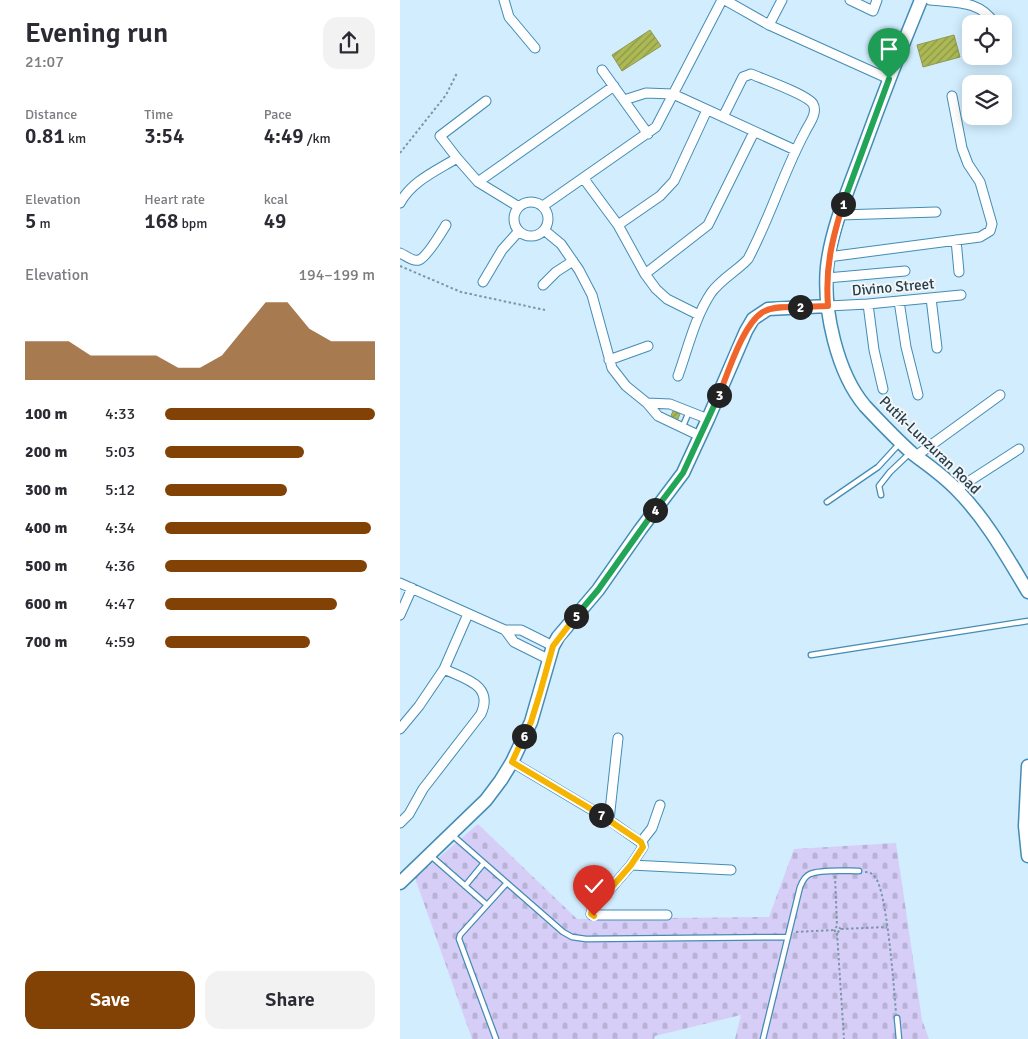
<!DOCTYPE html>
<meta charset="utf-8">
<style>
body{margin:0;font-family:Signika,sans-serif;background:#f2f2f3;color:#2b2b33;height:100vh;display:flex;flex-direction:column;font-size:19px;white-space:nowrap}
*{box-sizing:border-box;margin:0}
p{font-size:16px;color:#7c7c81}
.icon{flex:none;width:28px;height:28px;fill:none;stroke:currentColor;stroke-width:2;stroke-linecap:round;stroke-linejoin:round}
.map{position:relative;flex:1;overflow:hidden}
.sheet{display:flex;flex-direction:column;background:#fff;width:400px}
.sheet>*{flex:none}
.fabs{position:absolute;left:562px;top:15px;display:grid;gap:10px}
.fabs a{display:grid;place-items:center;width:50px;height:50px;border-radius:10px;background:#fff;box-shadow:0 2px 12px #0003;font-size:25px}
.pin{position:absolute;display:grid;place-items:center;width:42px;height:42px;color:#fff;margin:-51px -21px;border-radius:50% 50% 50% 0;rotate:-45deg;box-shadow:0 0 5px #0007}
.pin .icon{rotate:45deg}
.km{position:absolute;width:25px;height:25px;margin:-12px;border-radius:50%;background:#222;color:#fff;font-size:14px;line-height:25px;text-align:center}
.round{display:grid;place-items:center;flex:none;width:52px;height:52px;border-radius:15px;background:#f2f2f3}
.summary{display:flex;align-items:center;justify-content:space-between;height:85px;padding:0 25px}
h1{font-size:28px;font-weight:600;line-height:38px}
.stats{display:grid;grid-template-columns:repeat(3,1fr);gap:8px;height:85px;padding:5px 25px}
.stats div{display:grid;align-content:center}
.stats b{font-size:21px;font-weight:600}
.stats small{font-size:14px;font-weight:400}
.stats p{font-size:14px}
.chart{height:140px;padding:10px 25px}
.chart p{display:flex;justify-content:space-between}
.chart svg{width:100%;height:90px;margin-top:5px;fill:#824206;opacity:.7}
.cta{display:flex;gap:10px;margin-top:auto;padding:10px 25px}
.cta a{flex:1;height:58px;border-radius:15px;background:#824206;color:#fff;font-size:20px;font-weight:600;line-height:58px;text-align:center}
.cta a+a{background:#f2f2f3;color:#2b2b33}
ul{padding:0 25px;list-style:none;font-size:16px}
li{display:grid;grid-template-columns:80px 60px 1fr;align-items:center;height:38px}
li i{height:12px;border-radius:6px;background:#824206}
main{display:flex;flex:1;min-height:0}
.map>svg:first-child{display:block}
.cemetery{fill:url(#cemetery-stones)}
.building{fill:url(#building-hatch);stroke:#909954}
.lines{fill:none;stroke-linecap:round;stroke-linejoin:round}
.lane-casing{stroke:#448cb3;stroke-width:7}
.street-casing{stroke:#448cb3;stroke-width:11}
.secondary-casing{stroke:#448cb3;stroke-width:15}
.path{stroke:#7a97a8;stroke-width:2;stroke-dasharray:2.5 2.5;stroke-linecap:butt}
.lane{stroke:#fff;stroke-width:4.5}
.street{stroke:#fff;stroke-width:9}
.secondary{stroke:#fff;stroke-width:12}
.split-1-casing{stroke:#fff;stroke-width:10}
.split-2-casing{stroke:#fff;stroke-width:10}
.split-3-casing{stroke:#fff;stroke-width:10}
.split-4-casing{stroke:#fff;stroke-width:10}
.split-5-casing{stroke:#fff;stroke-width:10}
.split-6-casing{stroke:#fff;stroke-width:10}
.split-7-casing{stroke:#fff;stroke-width:10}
.split-8-casing{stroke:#fff;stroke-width:10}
.split-1{stroke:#22a559;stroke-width:6}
.split-2{stroke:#f0652b;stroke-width:6}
.split-3{stroke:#f0652b;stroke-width:6}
.split-4{stroke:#22a559;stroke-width:6}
.split-5{stroke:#22a559;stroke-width:6}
.split-6{stroke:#f5b400;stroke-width:6}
.split-7{stroke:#f5b400;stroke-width:6}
.split-8{stroke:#f5b400;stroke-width:6}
.labels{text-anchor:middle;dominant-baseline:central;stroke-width:4;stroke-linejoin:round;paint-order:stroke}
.street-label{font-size:15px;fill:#224051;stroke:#f5f5f5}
</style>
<main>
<section class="sheet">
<div class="summary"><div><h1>Evening run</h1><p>21:07</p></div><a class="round"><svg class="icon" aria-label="share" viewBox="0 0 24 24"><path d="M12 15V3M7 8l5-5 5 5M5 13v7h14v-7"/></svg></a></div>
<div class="stats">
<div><p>Distance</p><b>0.81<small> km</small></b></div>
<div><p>Time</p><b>3:54</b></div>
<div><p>Pace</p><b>4:49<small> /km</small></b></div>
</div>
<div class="stats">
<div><p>Elevation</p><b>5<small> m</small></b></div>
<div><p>Heart rate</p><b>168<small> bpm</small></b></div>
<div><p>kcal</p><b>49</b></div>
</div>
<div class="chart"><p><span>Elevation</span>194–199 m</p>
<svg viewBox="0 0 160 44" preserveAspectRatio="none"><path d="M0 44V25L10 25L20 25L30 32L40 32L50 32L60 32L70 38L80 38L90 32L100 19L110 6L120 6L130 19L140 25L150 25L160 25V44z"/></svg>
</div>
<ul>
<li><b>100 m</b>4:33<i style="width:100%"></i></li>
<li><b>200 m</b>5:03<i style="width:66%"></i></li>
<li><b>300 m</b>5:12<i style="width:58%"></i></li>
<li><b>400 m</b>4:34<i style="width:98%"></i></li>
<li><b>500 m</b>4:36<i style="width:96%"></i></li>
<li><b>600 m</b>4:47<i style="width:82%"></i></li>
<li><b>700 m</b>4:59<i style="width:69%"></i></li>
</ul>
<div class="cta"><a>Save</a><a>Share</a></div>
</section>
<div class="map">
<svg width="628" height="1039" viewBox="0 0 628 1039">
<defs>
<pattern id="cemetery-stones" width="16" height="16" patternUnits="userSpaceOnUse" patternTransform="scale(1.25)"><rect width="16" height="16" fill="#d7cef8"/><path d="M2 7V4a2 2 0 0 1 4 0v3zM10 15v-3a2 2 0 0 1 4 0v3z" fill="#b8b2d6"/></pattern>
<pattern id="building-hatch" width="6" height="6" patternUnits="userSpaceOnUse" patternTransform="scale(1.25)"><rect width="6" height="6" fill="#acb954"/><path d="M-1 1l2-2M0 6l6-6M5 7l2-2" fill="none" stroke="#8c9848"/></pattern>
</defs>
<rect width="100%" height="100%" fill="#d1edfe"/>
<!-- cemetery -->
<path class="cemetery" d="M78,824l99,95 192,-2 25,-68 102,-6 26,177 7,19h-194l6,-24 -86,21 -1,3h-182l-57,-161z"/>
<!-- building -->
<path class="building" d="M250,30l11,16 -39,25 -10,-16z
M554,35l6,22 -37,10 -6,-22z
M273,411l7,3 -3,7 -7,-3z"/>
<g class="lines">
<!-- lane casing -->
<g class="lane-casing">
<path id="lane" d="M282,428l7,-16
M481,495l-2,-9 11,-14 20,-19
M427,502l51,-35 22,-24
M411,655l217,-34
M51,834l112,98 9,5 14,2 202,-2
M31,856l56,49
M65,886l19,-23
M497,1018l2,21
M96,1039l-37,-100 1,-4 46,-51
M363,1039l37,-152c2,-5 5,-11 10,-13 11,-5 37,-3 49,-3"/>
</g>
<!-- street casing -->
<g class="street-casing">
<path id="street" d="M104,0l5,17 26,31
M325,0l44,25 120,54
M450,0l23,11 4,-11
M530,0c27,3 50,0 65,24
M369,25l13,-25
M604,40l2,4
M202,70l46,64
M224,100l22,-7 27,1 122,56
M86,101l-46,35 17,22 21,24 41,25
M184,179l34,46 27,49 11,15 11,10 32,16
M78,182l136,-96
M114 219a17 17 0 1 1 34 0a17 17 0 1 1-34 0Z
M0,203c12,-22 36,-32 57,-45
M143,206l113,-79 66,-127
M440,215l96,-3
M218,225l42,-29 14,-15 33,-71
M144,230l17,14 18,26 13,25 20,73 14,18 21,17 11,13 42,20
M556,240l3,32
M0,253c5,2 13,9 19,7 8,-3 22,-27 27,-35
M428,257l152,-20 10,-6 2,-7 -12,-42 -12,-18 -6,-16 -10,-52
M245,274l63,-49 46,-93
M427,278l78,-7
M83,282l19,-32 17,-19
M143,285l13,-13 17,-11
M531,298l6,50
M499,301l7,46 12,48
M468,304l6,46 9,39
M428,306l40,-2 93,-9
M209,360l39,-14
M278,376c10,-28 17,-59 33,-83 10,-14 26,-22 37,-34 22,-41 35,-86 57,-127 4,-8 13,-19 8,-28 -5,-9 -50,-25 -62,-30l-8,3 -20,40
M247,403l23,1 38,15
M516,456l84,-61
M557,489l62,-40
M0,583l105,47
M0,615l12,-27
M148,659l-34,-17 -9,-12h16l32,16
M0,729l19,-23 25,-37 24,-55
M112,762l97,58 34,24v3l-12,18 -39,45 -1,4 1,1h75
M209,820l9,-82
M0,823l9,-9 14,-25 58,-75c13,-29 -16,-35 -37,-45
M241,842l11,-14 8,-23
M231,865l100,5"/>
</g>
<!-- secondary casing -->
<g class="secondary-casing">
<path id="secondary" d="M521,0c-21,51 -41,103 -60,155 -13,35 -30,75 -34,112 -4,43 10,106 38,139 15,16 31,33 48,48 15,11 31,22 44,36 29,29 50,67 71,102
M628,766l-3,60 3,30
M0,883l86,-83 15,-20 11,-18 19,-40 22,-76 5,-9 40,-47 42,-60 43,-57 25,-54 38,-88 7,-12 15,-10 60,-3"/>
</g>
<!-- path -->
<path class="path" d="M0,153l46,-58 11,-22
M0,266l61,26 84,18
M465,872c4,0 7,1 10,5 12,13 19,112 21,136
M435,876l2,50
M441,929l-4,-3 -3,4 3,3 4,-4 46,-2
M396,932l38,-2
M437,933l7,106"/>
<!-- lane -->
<use href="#lane" class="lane"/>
<!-- street -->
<use href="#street" class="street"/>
<!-- secondary -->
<use href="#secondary" class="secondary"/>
</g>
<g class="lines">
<!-- split-1 casing -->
<g class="split-1-casing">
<path id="split-1" d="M443,204l46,-125"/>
</g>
<!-- split-2 casing -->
<g class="split-2-casing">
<path id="split-2" d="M400,307l28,-1c-3,-39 4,-66 15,-102"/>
</g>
<!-- split-3 casing -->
<g class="split-3-casing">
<path id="split-3" d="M319,395c9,-22 25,-75 46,-84 10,-5 24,-4 35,-4"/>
</g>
<!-- split-4 casing -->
<g class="split-4-casing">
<path id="split-4" d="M255,510l28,-37 36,-78"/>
</g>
<!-- split-5 casing -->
<g class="split-5-casing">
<path id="split-5" d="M176,616l22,-26 57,-80"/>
</g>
<!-- split-6 casing -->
<g class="split-6-casing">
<path id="split-6" d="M124,736l7,-14 9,-29 13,-47 23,-30"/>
</g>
<!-- split-7 casing -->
<g class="split-7-casing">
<path id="split-7" d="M124,736l-12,26 89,53"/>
</g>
<!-- split-8 casing -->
<g class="split-8-casing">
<path id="split-8" d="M194,916l-3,-2 1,-4 39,-45 12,-18 -2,-5 -40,-27"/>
</g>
<!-- split-1 -->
<use href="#split-1" class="split-1"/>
<!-- split-2 -->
<use href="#split-2" class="split-2"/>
<!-- split-3 -->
<use href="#split-3" class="split-3"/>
<!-- split-4 -->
<use href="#split-4" class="split-4"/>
<!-- split-5 -->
<use href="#split-5" class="split-5"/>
<!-- split-6 -->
<use href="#split-6" class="split-6"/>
<!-- split-7 -->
<use href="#split-7" class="split-7"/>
<!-- split-8 -->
<use href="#split-8" class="split-8"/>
</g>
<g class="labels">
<!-- street labels -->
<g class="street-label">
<text transform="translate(493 287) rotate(-5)">Divino Street</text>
<text transform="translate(530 445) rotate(44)">Putik-Lunzuran Road</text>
</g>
</g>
</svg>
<div class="fabs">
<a><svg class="icon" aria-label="locate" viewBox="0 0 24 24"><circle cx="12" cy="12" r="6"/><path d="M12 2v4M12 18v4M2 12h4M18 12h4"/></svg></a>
<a><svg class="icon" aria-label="layers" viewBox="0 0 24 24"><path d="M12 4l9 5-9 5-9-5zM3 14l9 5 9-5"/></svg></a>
</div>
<div class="pin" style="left:489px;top:79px;background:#1e9e55"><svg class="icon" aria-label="arrive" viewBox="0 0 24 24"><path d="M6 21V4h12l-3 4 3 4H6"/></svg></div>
<div class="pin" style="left:194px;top:916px;background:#d93025"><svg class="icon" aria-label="check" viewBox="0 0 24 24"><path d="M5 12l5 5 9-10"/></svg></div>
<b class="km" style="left:443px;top:204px">1</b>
<b class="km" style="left:400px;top:307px">2</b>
<b class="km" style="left:319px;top:395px">3</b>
<b class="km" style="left:255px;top:510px">4</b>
<b class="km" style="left:176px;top:616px">5</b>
<b class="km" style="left:124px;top:736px">6</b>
<b class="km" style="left:201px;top:815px">7</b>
</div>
</main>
